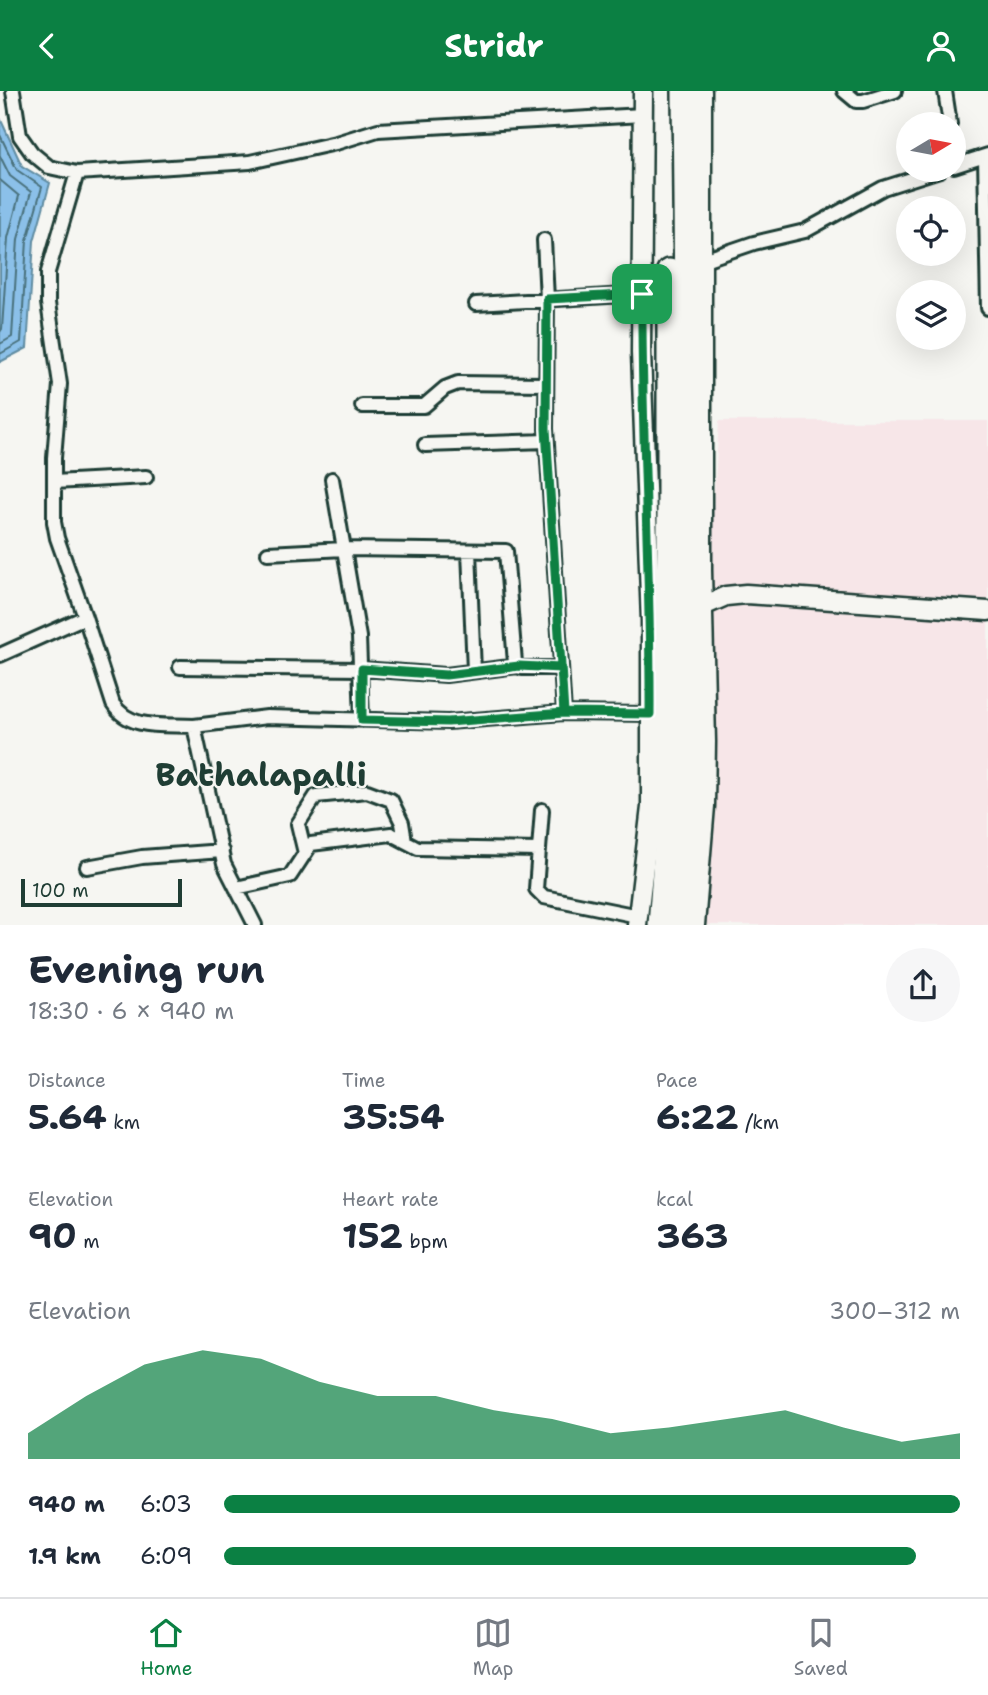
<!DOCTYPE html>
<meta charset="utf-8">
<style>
body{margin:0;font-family:"Shantell Sans",sans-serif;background:#f6f6f7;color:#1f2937;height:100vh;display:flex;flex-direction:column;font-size:26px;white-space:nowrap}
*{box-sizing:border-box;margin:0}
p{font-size:23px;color:#747a83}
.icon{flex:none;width:38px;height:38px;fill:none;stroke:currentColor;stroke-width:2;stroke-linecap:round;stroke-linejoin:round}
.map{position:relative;height:834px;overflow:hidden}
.details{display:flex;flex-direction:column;background:#fff;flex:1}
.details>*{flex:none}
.needle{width:46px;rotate:80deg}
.controls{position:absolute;left:896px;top:21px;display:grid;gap:14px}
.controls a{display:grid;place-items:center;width:70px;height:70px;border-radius:50%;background:#fff;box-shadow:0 7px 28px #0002;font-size:35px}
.scale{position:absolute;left:21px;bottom:18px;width:161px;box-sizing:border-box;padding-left:7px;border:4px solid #1f3d34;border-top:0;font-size:19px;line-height:24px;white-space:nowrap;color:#1f3d34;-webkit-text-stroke:5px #f6f6f2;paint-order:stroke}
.pin{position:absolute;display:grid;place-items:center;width:60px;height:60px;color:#fff;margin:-30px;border-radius:14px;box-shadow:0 4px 10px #0006}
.round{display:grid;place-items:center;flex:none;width:74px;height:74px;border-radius:37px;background:#f6f6f7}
.overview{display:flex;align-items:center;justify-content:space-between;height:119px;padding:0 28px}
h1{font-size:38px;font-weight:700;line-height:52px}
.stats{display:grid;grid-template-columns:repeat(3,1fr);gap:10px;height:119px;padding:7px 28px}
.stats div{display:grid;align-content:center}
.stats b{font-size:35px;font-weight:700}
.stats small{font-size:19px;font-weight:400}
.stats p{font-size:19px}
.chart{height:196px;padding:14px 28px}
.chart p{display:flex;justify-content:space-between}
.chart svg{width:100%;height:126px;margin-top:7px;fill:#0b8043;opacity:.7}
ul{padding:0 28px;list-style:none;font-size:23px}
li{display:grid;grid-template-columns:112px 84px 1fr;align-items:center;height:52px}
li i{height:18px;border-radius:9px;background:#0b8043}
header{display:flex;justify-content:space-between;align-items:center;height:91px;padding:0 28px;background:#0b8043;color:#fff;font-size:32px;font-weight:700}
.tabs{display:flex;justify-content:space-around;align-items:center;height:98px;border-top:2px solid #e0e1e3;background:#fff;font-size:19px;color:#747a83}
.tabs a{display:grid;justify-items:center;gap:4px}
.tabs .current{color:#0b8043}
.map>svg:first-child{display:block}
.built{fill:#f7e6e8}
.water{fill:#8bc0e9;stroke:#608ca1;stroke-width:2}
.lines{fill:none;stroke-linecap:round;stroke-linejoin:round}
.shore{stroke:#4a717c;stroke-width:2}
.street-casing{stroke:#1f3d34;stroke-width:18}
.secondary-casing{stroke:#1f3d34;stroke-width:23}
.highway-casing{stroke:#1f3d34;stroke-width:28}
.street{stroke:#f6f6f2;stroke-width:12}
.secondary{stroke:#f6f6f2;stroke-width:18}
.highway{stroke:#f6f6f2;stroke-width:23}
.route-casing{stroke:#fff;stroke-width:14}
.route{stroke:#0b8043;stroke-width:9}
.labels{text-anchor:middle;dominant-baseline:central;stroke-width:5;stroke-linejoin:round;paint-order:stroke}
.district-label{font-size:33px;font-weight:bold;fill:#1f3d34;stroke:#f6f6f2}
</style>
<header><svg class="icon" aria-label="back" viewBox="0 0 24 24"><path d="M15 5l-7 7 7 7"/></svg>Stridr<svg class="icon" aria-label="person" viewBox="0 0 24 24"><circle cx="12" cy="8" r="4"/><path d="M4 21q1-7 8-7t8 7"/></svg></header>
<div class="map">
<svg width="988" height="834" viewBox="0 0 988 834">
<rect width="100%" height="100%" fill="#f6f6f2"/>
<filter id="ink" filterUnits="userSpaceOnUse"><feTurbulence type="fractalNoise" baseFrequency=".0143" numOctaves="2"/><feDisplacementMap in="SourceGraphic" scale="14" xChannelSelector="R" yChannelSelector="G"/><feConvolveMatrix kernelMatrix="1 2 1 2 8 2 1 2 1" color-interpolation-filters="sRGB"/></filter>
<g filter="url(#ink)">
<!-- built -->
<path class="built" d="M719,330h269v504h-302z"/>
<!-- water -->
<path class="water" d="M0,27l22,48 28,17 -16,58 -7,107 -27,14z"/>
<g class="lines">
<!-- shore -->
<path class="shore" d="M0,44l17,35 25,17 -15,53 -6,102 -21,12
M0,65l10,20 21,16 -13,47 -6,98 -12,7
M0,89l19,16 -11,42 -6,91 -2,3"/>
<!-- street casing -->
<g class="street-casing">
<path id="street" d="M13,0l7,45 12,17 17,14 28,6 173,-11 86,-19 42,-13 265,-15
M844,0l12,10h7l32,-10
M945,0l5,33
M985,66l3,151
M954,75l34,-11
M77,82l-29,99v31l12,81 -6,74v64l3,16 28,79 28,87c17,27 52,20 81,22
M544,149l3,59 -1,130 18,284
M701,170l53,-18 51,-12 78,-43 57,-18
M476,213l166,-10
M362,315h62l21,-18 13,-5 88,1
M425,354l122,-4
M332,388l27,158 3,83
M54,391l92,-5
M469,460l5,120
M268,462l76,-4 162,2 9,112 7,5h39
M0,564l85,-38
M180,576l182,2 84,6 72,-9
M542,719l-6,79 8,8 94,19
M305,762l-7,-29 18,-28 51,-5 24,9 11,23 3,18
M87,776l55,-10 80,-6
M236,797l54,-12 21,-32 80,-10 27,14 120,2
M255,834l-31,-61 -30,-138 73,-9 181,5 116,-9 87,1"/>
</g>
<!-- secondary casing -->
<g class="secondary-casing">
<path id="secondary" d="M694,519l32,-14 20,-2 242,17
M637,834l14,-118v-186l-10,-268 2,-262
M695,834l10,-119 1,-64 -4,-172v-479"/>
</g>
<!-- highway casing -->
<g class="highway-casing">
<path id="highway" d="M660,834l9,-119v-535
M679,834l9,-105 2,-79 -6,-650"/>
</g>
<!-- street -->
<use href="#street" class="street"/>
<!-- secondary -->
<use href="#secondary" class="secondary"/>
<!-- highway -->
<use href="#highway" class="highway"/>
</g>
</g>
<g class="lines" filter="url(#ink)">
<!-- route casing -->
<g class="route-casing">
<path id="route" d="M642,203l-95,5 -1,130 18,284 -116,9 -86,-2v-51l84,6 73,-9 42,2 3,45 86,1c1,-140 -9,-280 -8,-420"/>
</g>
<!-- route -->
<use href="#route" class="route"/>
</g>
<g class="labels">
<!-- district labels -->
<g class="district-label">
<text x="261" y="683">Bathalapalli</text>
</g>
</g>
</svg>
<div class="controls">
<a><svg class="needle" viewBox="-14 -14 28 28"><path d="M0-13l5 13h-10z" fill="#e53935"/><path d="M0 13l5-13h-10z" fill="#747a83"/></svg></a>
<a><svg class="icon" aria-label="locate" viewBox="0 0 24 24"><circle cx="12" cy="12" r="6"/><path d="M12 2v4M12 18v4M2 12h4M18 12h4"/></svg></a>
<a><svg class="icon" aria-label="layers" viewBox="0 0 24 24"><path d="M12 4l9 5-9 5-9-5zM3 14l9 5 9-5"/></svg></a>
</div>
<div class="scale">100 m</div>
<div class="pin" style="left:642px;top:203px;background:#1e9e55"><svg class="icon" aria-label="arrive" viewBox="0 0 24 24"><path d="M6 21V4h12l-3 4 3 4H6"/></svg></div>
</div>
<section class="details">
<div class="overview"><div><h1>Evening run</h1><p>18:30 · 6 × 940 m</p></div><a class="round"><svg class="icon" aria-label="share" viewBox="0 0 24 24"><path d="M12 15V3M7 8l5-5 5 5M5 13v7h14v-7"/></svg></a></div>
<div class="stats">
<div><p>Distance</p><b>5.64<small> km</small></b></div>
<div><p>Time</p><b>35:54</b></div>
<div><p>Pace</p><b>6:22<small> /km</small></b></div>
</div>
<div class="stats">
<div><p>Elevation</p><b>90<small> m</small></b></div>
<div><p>Heart rate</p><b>152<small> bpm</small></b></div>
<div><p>kcal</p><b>363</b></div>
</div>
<div class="chart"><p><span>Elevation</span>300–312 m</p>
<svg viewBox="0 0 160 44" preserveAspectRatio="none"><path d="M0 44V35L10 22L20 11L30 6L40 9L50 17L60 22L70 22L80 27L90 30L100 35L110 33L120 30L130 27L140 33L150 38L160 35V44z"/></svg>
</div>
<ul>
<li><b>940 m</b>6:03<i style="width:100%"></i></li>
<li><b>1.9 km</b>6:09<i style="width:94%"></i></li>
</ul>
</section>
<nav class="tabs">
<a class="current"><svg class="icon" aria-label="home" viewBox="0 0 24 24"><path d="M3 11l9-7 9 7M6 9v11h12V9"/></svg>Home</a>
<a><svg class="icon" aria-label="map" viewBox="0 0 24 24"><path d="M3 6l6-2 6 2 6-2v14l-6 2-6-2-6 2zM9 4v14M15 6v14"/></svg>Map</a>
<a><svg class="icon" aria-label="saved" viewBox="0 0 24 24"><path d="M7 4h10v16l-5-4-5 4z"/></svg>Saved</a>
</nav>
